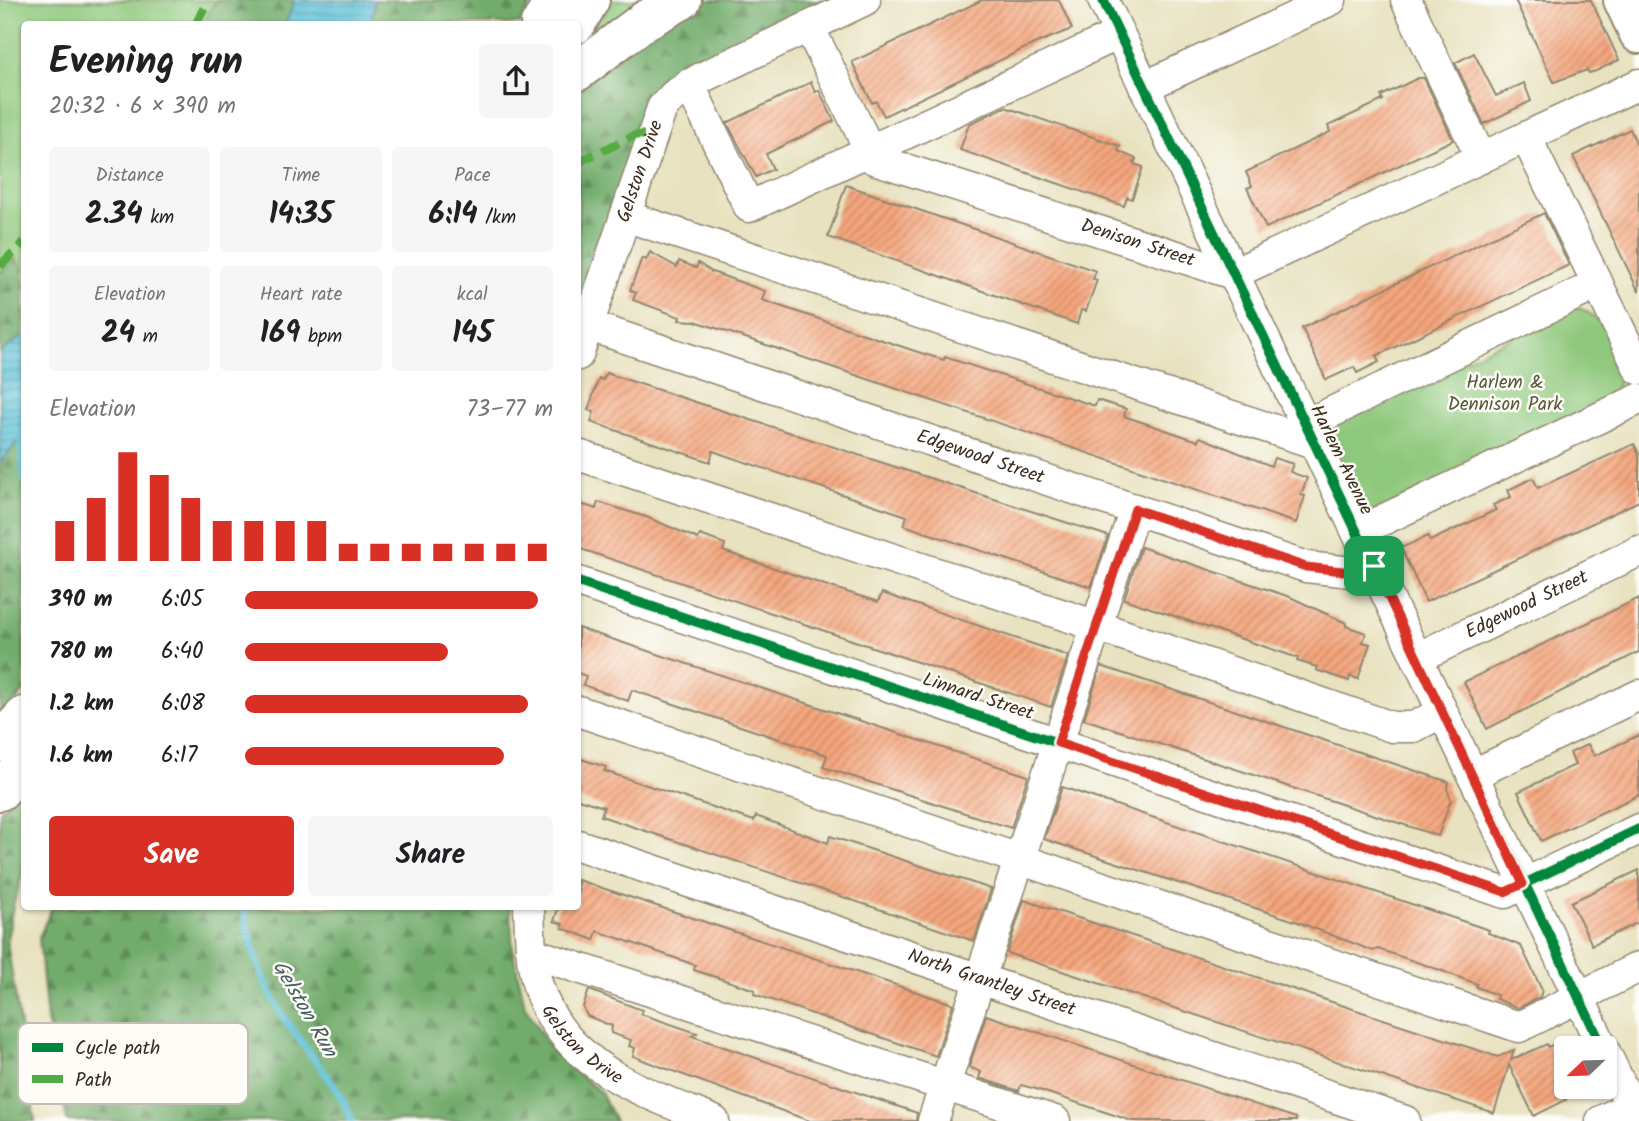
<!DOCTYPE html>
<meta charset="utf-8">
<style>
body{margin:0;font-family:Kalam,sans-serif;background:#f6f6f6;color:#202124;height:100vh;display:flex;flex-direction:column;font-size:26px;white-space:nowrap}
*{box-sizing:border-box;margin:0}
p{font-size:23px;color:#757577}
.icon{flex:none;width:38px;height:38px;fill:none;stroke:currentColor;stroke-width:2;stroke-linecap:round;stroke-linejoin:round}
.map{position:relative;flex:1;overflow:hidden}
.sheet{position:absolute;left:21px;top:21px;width:560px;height:889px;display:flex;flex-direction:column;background:#fff;border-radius:7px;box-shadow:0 2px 5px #0004}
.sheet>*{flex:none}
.needle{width:46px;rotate:247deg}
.controls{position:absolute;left:1554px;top:1036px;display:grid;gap:14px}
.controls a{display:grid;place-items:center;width:63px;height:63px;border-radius:7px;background:#fff;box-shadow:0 2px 5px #0004;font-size:35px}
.pin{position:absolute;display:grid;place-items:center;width:60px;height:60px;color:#fff;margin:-30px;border-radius:14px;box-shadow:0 4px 10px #0006}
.round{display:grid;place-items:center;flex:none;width:74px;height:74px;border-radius:7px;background:#f6f6f6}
.head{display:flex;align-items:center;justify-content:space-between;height:119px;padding:0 28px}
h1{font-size:38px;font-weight:700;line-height:52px}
.metrics{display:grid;grid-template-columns:repeat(3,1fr);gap:10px;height:119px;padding:7px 28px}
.metrics div{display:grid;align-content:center;border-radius:7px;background:#f6f6f6;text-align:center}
.metrics b{font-size:30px;font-weight:700}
.metrics small{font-size:19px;font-weight:400}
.metrics p{font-size:19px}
.chart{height:196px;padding:14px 28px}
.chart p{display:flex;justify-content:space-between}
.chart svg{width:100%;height:126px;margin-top:7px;stroke:#d93025;stroke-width:6}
.cta{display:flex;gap:14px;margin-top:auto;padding:14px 28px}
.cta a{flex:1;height:80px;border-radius:7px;background:#d93025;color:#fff;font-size:28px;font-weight:700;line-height:80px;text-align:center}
.cta a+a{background:#f6f6f6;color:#202124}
ul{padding:0 28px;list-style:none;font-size:23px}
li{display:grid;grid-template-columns:112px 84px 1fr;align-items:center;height:52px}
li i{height:18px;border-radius:9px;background:#d93025}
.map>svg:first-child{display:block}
.green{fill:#8ec87c;stroke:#64794d;stroke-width:2}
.forest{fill:url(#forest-firs);stroke:#566b45;stroke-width:2}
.water{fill:url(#water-rules);stroke:#4a747a;stroke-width:2}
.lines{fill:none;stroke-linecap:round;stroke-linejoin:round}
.stream{stroke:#59bfd7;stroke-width:7}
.building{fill:url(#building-hatch)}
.minor-casing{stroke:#92866f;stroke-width:33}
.major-casing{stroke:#92866f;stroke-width:42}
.minor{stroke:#fff;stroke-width:30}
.major{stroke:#fff;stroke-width:38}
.quiet{stroke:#55ab43;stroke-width:9;stroke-dasharray:18 9;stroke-linecap:butt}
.cycleway-casing{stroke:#fdfcf7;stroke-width:15}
.cycleway{stroke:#00873e;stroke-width:10}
.route-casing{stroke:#fff;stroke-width:14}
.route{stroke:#d93025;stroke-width:9}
.labels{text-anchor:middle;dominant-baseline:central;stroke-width:5;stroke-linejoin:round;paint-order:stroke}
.street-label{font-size:19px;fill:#3b2a1e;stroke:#fdfcf7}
.park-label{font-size:19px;fill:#54593a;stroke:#fdfcf7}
.water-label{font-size:21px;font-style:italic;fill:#465e5f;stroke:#fdfcf7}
.key{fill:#fdfcf7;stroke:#c3bdb6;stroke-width:2}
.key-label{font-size:19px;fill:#3b2a1e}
</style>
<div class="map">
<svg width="1639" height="1121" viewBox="0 0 1639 1121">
<defs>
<pattern id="forest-firs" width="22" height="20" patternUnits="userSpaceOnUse" patternTransform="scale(1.75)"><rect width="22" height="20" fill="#72ac6c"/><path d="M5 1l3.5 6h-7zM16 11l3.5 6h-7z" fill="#5f8c58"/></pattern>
<pattern id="water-rules" width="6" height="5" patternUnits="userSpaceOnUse" patternTransform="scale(1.75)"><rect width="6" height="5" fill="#59bfd7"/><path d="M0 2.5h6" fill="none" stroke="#4b9bae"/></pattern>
<pattern id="building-hatch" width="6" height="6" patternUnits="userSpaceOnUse" patternTransform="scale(1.75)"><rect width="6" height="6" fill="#f5a67d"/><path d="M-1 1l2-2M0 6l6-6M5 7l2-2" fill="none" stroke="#c88766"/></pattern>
</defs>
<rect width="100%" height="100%" fill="#fdfcf7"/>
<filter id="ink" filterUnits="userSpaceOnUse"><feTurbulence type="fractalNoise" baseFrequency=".0143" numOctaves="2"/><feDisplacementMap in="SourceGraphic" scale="14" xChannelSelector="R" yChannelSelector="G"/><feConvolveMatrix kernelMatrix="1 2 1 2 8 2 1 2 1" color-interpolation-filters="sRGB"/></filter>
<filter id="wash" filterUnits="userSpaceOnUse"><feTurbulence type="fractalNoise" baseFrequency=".00686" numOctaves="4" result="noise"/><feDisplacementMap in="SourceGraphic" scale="28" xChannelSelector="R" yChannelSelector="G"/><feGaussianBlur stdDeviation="1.57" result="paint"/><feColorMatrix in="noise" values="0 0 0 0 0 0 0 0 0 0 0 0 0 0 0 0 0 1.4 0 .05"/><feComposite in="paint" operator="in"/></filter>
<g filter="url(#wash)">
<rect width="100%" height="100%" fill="#e8e2c0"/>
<!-- green -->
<path class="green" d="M0,0h534l-15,24h-495v667l-24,26z
M606,0h53l-68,38 -4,-2z
M1575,307c34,8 58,61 36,92l-240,116 -6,-3 -37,-87z"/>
<!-- forest -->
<path class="forest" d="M216,0h78l-8,24h-83z
M375,0h159l-15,24h-148z
M707,0h121l-162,78 -7,7 -81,224v-219l37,-35 29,-22z
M16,258l8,17v60l-24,18v-80z
M24,434v257l-24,26v-254z
M24,785v84l-11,37 -6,36 28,179h-35v-310z
M52,907h458l3,45 12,54 28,47 48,40 14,28h-548l-20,-101 -8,-82z"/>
<!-- water -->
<path class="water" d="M294,0h81l-4,24h-85z
M24,335v99l-24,29v-110z"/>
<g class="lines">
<!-- stream -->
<path class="stream" d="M20,431l4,48
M243,906c7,42 21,81 44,116 21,32 53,63 65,99"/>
</g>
<g id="blocks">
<!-- building -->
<path class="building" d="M982,0h77l13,29 -38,15 -150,72 -8,-15 -4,2 -20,-41z
M1515,0h76l28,60 -23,11 -7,2 -2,-3 -33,12z
M1474,53l22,43 28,-13 7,18 -47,23 -29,-61z
M1418,78h6l29,62 -187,88 -19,-40 5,-2 -6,-14 84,-40 -2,-6 55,-26 -2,-4z
M811,82l4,10 4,-2 15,31 -68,33 7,15 -17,8 -29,-54z
M1005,107l115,39 -2,5 18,8 -2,5 9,3 -11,32 -5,-2 -3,9 -164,-56 9,-26z
M1630,129l9,20v143l-66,-136z
M846,185l250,86 -3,8 4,1 -11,31 -5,-1 -4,14 -249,-87z
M1544,213l25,52 -193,91 3,6 -22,11 -3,-6 -28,13 -24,-52z
M650,252l27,15 2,-6 17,7 2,-5 14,9 53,19 -3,9 159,53 23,7 1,-3 150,49 2,-6 29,9 -2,7 74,25 2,-4 71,29 3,-8 19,6 -3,8 17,6 -6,17 4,1 -9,27 -601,-202 -16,-1 1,-3 -47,-17 3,-7 -6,-3 12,-32 4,2z
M606,373l502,163 -17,51 -167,-55 -20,-7 3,-9 -180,-60 -14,-5 -3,11 -119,-40 3,-10 -6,-2 11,-32 4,2z
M1634,444l5,10v47l-213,101 -25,-54 27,-12 2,5 66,-31 -3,-5 18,-8 -3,-7 25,-12 5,10z
M598,502l51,16 49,21 2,-4 25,9 -2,7 108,36 47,15 4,-9 186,63 -17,51 -473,-159v-45l18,6z
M1141,547l149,50 56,26v3l20,7 -3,9 7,2 -12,35 -8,-3 -1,5 -33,-11 1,-3 -20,-6 1,-3 -174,-59z
M1639,598v54l-152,77 -23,-47z
M578,628l450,148 -17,52 -188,-61 4,-12 -195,-65 -4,11 -45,-16 3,-9 -8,-3z
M1101,666l348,116 -2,7 4,10 -13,37 -354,-117z
M1639,735v60l-98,46 -23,-49 57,-27 -5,-12 18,-9 6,12z
M578,758l28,9 -2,4 150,50 2,-5 72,27 2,-7 161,53 -17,52 -373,-125 3,-9 -26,-8z
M1062,787l427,143 -1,3 33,13 21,44 -2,7 -22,11 -22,-9 1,-4 -21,-8 1,-3 -40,-15 -59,-20 -5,2 -75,-29 -254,-83z
M1639,870v52l-47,23 -21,-43z
M578,880l375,124 -17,52 -182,-62 1,-4 -61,-20 1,-5 -80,-28 -18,-6 -3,9 -32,-12 1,-4 -9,-3 5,-15h19z
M1024,900l474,157 16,-7 -3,10 36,-16 1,3 18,-8v61l-32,16 -25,-51 -15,48 -487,-160z
M589,990l53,20 -1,4 56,19 -5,3 225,77 -1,8h-106l-162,-59 -15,-6 2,-8 -6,-2 2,-6 -20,-7 1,-7 -25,-10 -4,-9z
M986,1015l310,103v3h-164l-96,-32 -15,-4 -2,6 -40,-13 2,-6 -12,-5z"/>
</g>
</g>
<g filter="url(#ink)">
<use href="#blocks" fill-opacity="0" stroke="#92866f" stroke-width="2"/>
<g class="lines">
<!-- minor casing -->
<g class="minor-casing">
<g id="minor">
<path d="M1103,0l500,1048"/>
<path d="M1406,0l75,158"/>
<path id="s1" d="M809,27l65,132 359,115 406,-190"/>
<path d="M689,84l60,123 370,-173"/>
<path d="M1144,87l187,-87"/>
<path d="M1526,137l113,232"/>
<path d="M625,216l689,227"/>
<path id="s2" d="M587,325l719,242 46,5 22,-6"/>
<path id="s3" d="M578,355l84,-247 12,-13 27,-17 164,-78"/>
<path d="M1305,425l293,-141"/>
<path d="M578,455l519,171 295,101h22l28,-15"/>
<path d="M1357,532l282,-133"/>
<path d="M578,582l927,311 134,-64"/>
<path id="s4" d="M1417,658l222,-107"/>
<path d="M578,711l941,316 120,-60"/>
<path d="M1472,775l167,-80"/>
<path id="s5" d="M578,845l827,276"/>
<path id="s6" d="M529,906c1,27 1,55 9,80 25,81 106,106 176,135"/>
<path d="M532,953l523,168"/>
<path d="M1605,1052l33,69"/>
<path d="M933,1121l202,-612"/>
<path d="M1601,1121l38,-19"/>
</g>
</g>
<!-- major casing -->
<g class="major-casing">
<path id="major" d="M1623,0l16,34
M540,24l15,-24
M576,24l14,-24
M578,71l66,-50 38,-21
M0,742l24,-26
M0,791l24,-26"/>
</g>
<!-- minor -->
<use href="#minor" class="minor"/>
<!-- major -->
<use href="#major" class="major"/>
<!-- quiet -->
<path class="quiet" d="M196,24l12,-24
M578,162l58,-27h17
M0,266l24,-24"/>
<!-- cycleway casing -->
<g class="cycleway-casing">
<path id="cycleway" d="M1103,0l500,1048
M578,582l927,311 134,-64"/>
</g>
<!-- cycleway -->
<use href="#cycleway" class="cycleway"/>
</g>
</g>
<g class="lines" filter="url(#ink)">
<!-- route casing -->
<g class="route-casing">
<path id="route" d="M1135,509l171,58 46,5 22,-6 149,318 -18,8 -447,-149z"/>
</g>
<!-- route -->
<use href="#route" class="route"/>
</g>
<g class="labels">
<!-- street labels -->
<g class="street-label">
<text stroke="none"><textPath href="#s3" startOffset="194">Gelston Drive</textPath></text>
<text stroke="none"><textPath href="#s1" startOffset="424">Denison Street</textPath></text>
<text stroke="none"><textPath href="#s2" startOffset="415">Edgewood Street</textPath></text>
<text transform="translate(1341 460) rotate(64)">Harlem Avenue</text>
<text stroke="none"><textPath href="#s4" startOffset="122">Edgewood Street</textPath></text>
<text transform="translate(978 697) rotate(18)">Linnard Street</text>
<text stroke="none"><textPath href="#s5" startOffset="436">North Grantley Street</textPath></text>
<text stroke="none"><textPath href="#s6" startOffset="156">Gelston Drive</textPath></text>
</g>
<!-- park labels -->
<g class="park-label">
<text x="1505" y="383">Harlem &amp;<tspan x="1505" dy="22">Dennison Park</tspan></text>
</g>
<!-- water labels -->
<g class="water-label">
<text transform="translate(304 1009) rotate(60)">Gelston Run</text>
</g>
</g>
<!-- legend -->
<rect x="18" y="1023" width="230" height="81" rx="10" class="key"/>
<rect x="32" y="1043" width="31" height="9" fill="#00873e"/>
<rect x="32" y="1075" width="31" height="8" fill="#55ab43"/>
<g class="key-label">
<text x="75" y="1054">Cycle path</text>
<text x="75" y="1086">Path</text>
</g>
</svg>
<div class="controls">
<a><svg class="needle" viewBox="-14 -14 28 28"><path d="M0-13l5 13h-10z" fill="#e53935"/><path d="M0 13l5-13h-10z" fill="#757577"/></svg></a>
</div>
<div class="pin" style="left:1374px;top:566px;background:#1e9e55"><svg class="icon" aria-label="arrive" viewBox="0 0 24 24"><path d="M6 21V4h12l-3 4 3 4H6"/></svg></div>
<section class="sheet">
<div class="head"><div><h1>Evening run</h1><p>20:32 · 6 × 390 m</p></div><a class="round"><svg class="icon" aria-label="share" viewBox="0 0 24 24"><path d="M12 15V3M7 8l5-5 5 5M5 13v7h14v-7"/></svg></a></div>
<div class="metrics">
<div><p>Distance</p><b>2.34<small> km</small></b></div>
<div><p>Time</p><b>14:35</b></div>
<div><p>Pace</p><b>6:14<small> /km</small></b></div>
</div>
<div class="metrics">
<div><p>Elevation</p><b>24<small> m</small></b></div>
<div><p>Heart rate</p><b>169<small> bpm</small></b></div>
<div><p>kcal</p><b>145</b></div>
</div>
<div class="chart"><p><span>Elevation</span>73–77 m</p>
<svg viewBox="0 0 160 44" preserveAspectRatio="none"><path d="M5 44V30M15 44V22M25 44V6M35 44V14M45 44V22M55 44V30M65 44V30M75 44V30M85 44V30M95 44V38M105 44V38M115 44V38M125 44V38M135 44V38M145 44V38M155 44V38"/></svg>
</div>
<ul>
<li><b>390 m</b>6:05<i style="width:95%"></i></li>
<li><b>780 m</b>6:40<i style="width:66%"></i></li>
<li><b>1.2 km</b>6:08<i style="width:92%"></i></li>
<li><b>1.6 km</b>6:17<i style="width:84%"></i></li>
</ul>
<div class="cta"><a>Save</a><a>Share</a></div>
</section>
</div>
